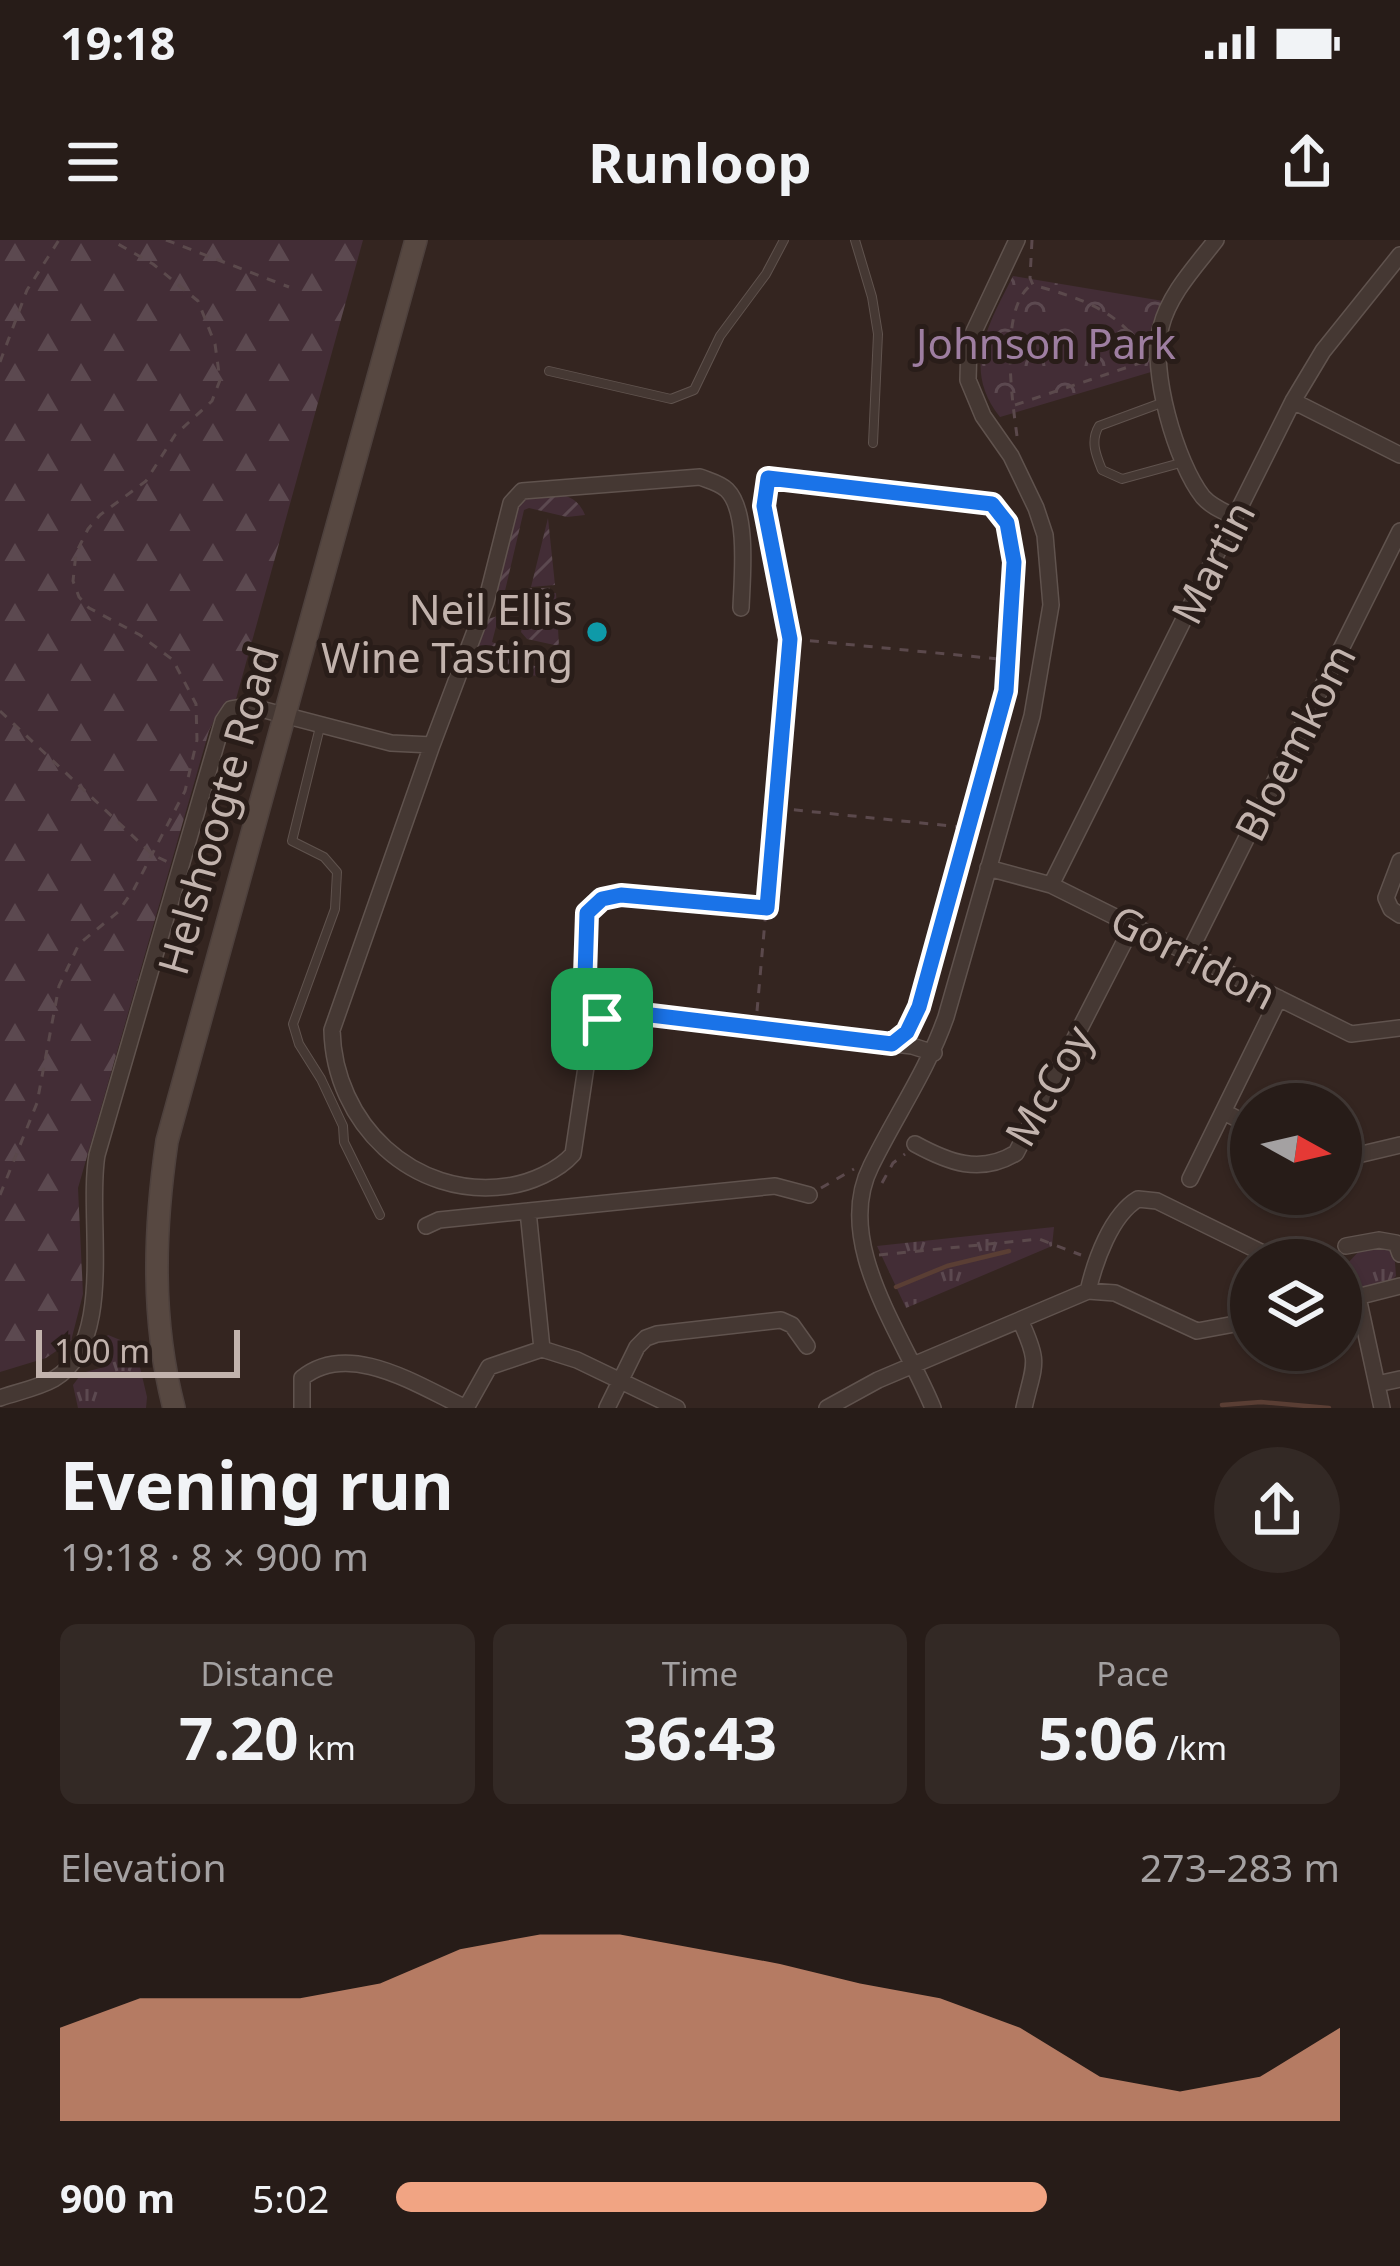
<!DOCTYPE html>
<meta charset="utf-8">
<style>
body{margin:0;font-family:"Noto Sans",sans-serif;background:#332925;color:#f1f3f6;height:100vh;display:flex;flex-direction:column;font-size:45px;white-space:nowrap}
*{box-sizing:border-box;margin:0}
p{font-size:39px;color:#a4a1a2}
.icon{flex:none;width:66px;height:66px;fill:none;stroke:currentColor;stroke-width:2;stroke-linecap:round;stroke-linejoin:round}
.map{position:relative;height:1168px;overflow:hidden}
.panel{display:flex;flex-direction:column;background:#271c18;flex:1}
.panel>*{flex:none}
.needle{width:78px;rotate:98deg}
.fabs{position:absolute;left:1230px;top:843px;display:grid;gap:24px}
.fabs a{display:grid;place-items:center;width:132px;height:132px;border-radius:50%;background:#271c18;box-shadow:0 3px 9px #0004,0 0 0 3px #433a37;font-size:60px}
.scale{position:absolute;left:36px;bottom:30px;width:204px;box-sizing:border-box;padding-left:12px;border:6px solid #c2b3ad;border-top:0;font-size:33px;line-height:42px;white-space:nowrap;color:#c2b3ad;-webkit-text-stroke:9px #291d19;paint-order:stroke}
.pin{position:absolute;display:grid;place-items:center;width:102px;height:102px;color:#fff;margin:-51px;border-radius:24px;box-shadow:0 6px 18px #0006}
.round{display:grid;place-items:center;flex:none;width:126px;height:126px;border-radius:63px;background:#332925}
.overview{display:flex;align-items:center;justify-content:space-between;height:204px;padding:0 60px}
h1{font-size:66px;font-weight:700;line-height:90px}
.figures{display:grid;grid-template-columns:repeat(3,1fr);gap:18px;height:204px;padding:12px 60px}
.figures div{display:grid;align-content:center;border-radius:18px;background:#332925;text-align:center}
.figures b{font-size:60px;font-weight:700}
.figures small{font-size:33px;font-weight:400}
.figures p{font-size:33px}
.chart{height:336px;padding:24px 60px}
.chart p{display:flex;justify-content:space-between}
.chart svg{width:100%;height:216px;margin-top:12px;fill:#f1a483;opacity:.7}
ul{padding:0 60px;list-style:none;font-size:39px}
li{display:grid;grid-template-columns:192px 144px 1fr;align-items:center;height:90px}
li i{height:30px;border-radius:15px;background:#f1a483}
.status{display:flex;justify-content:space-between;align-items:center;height:84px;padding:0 60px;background:#271c18;direction:ltr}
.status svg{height:33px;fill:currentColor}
header{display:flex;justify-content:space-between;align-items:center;height:156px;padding:0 60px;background:#271c18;font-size:54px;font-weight:700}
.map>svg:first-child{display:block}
.grass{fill:url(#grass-tufts)}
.forest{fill:url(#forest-firs)}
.park{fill:url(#park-crowns)}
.garden{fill:url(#garden-furrows)}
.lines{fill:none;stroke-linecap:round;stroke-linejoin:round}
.stream{stroke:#5a3e34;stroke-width:4.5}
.service-casing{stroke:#60534e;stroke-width:10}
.minor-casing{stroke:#60534e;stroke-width:18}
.secondary-casing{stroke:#4e413d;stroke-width:24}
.path{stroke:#5b494c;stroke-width:3;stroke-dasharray:9 9;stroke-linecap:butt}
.service{stroke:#453833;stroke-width:8}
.minor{stroke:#453833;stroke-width:15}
.secondary{stroke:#574841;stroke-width:21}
.route-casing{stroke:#fff;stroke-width:24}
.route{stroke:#1a73e8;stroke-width:15}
.culture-dot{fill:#0f9aa8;stroke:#291d19;stroke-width:4.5}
.labels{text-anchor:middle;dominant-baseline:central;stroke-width:10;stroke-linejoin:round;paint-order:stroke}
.park-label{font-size:42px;fill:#9e7ea1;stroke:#291d19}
.street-label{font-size:42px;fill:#c2b3ad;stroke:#291d19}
.poi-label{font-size:42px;fill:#c2b3ad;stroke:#291d19;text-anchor:end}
</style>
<div class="status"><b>19:18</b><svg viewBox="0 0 49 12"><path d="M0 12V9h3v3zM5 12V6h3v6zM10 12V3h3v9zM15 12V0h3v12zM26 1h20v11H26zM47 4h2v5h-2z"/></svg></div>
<header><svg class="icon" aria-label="menu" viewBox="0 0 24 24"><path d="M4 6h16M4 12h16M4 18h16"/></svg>Runloop<svg class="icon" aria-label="share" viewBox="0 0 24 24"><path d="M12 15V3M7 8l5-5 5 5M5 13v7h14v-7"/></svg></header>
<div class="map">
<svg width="1400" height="1168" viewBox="0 0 1400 1168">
<defs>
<pattern id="grass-tufts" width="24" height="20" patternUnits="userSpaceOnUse" patternTransform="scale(3)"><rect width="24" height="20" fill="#432d36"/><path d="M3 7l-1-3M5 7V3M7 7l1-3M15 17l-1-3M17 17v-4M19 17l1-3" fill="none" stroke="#5c4950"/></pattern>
<pattern id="forest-firs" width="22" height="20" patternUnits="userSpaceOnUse" patternTransform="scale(3)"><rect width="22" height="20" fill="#432d36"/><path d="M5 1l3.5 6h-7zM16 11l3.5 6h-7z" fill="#5c4950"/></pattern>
<pattern id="park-crowns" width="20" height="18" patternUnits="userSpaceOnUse" patternTransform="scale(3)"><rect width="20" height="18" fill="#432d36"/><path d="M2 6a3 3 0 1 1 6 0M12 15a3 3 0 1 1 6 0" fill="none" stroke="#5c4950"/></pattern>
<pattern id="garden-furrows" width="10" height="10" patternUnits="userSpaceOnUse" patternTransform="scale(3)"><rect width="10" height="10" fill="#432d36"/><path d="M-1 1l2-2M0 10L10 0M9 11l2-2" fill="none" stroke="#5c4950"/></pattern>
</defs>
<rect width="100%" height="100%" fill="#342520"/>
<!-- grass -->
<path class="grass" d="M1054,987l-2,19 -146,62 -29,-62z
M1381,1005l13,4 2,27 -5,5 -39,9 -5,-26 14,-15z
M108,1095l27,11 12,51 -1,11h-68l-5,-23 9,-12 22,-6 -1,-27z"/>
<!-- forest -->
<path class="forest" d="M0,0h363l-127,459 -19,15 -8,17 -131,457 5,106 -12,47 -25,17 -46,14z"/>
<!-- park -->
<path class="park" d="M1013,36l150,25 -12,30v41l-151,45c-39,-49 -11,-93 13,-141z"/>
<!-- garden -->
<path class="garden" d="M526,255c26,0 48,-7 59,20l-18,2 -38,-9 -5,2 -20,85 8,3 -3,4 -10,-5 -3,-8 19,-81z
M548,278l7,67 -24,2z
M556,353l3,53 -32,-7 -6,-7 8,-37z
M504,374l5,4 -11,1 -6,23 10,4 -2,11 54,14 -1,7 -74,-10 -10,-6 16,-42z"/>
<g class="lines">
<!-- stream -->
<path class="stream" d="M896,1047l51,-21 62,-15
M1222,1165l39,-3 68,6"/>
<!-- service casing -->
<g class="service-casing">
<path id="service" d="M855,0l17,57 6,37 -5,109
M549,131l122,28 23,-9 26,-54 46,-62 18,-34
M1164,162l-65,24c-9,15 -3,29 3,44l20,9 62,-17
M320,487l-28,114 32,16 13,15 -2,37 -42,115 6,20 22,35 22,47 1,16 36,73"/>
</g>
<!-- minor casing -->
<g class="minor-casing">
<path id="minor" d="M1216,0c-20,26 -47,54 -55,87 -12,42 15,136 42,170 9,10 20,14 32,20
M1293,161l107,54
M432,505l-100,285c2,93 81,170 176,156 22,-3 50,-15 65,-32l16,-107 5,-17 18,-19 300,35 22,7
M1400,621l-14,37 5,11 9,6
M988,628l63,17 300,149 49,-6
M1051,645l242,-484 30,-50 77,-96
M1189,713l211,-422
M1224,872l27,14
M915,904c33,18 65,31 101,9l117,-228
M1341,919l59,-14
M1190,939l89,-181
M528,971l14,138
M426,986l13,-6 336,-34 34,9
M1346,1006l33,-6 17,3 4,11
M1088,1051c7,-30 23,-76 50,-92l19,2 120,59
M1358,1057l24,111
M1341,1061l59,-15
M1020,1080c21,45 14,43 4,88
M1377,1144l23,-5
M0,1158c17,-6 38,-10 54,-19 63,-37 32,-162 43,-224l126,-434 8,-12 18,-3 142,37 41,2 54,-143 25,-99 11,-12 178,-14c10,4 20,6 27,13 22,22 15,88 14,118
M302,1168v-30c48,-39 118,9 164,30l23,-41 53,-18 35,11 100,48
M607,1168l30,-61 9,-9 11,-4 124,-14 11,5 15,21
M827,1168l51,-28 210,-89 27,2 82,38 54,-10
M933,1168c-29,-72 -101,-165 -62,-242 25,-51 56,-95 75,-149l86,-301 19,-111 -6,-70 -9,-27 -25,-52 -28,-40 -15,-36 1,-38 48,-102"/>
</g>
<!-- secondary casing -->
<g class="secondary-casing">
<path id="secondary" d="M174,1168c-23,-88 -20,-178 -7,-267l249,-901"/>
</g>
<!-- path -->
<path class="path" d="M166,0l123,47
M1032,0l-2,38 3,7c44,12 87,25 111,67
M0,122l27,-72 32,-50
M1015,165l128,-43
M1017,196c-5,-37 -18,-127 14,-151
M523,350l32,-1
M792,399l217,21
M0,471l153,144 15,7
M776,568l194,20
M594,765c-13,-39 -26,-100 27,-110l144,13
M757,771l33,-372 -26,-133 4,-28 224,26 15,19 7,40 -8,128 -87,316 -11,24
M882,943l11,-20 12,-9
M821,948l33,-19
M0,955l37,-92 22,-117 20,-42 39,-32 16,-23 51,-98 12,-51 -1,-36 -23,-44 -33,-25 -51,-27 -10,-11 -6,-16 3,-28 12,-24 12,-14 46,-34 29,-46 37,-34 8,-21 -5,-36 -17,-43 -45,-37 -42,-24
M879,1015l160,-16 42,16"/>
<!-- service -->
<use href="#service" class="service"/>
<!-- minor -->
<use href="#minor" class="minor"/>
<!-- secondary -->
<use href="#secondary" class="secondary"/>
</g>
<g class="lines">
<!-- route casing -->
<g class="route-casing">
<path id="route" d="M768,238l224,26 15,19 7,39 -8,129 -87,316 -12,25 -15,12 -266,-32 -14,-1 -10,8 -17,-43 2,-63 15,-14 19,-4 146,13 23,-269 -26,-133z"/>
</g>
<!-- route -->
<use href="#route" class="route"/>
</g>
<!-- markers -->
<circle class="culture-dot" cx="597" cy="392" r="12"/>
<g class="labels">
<!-- park labels -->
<g class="park-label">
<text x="1046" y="102">Johnson Park</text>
</g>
<!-- street labels -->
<g class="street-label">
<text transform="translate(1212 322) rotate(-63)">Martin</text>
<text transform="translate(1294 502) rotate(-63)">Bloemkom</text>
<text transform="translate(217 570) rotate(-74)">Helshoogte Road</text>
<text transform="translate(1194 716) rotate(27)">Gorridon</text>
<text transform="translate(1048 845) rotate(-60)">McCoy</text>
</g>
<!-- poi labels -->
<g class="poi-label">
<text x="573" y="368">Neil Ellis<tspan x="573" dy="48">Wine Tasting</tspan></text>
</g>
</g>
</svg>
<div class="fabs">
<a><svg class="needle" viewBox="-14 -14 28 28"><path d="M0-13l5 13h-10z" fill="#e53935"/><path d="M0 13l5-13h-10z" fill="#a4a1a2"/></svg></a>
<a><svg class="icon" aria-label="layers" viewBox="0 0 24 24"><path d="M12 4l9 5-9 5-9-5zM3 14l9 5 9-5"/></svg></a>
</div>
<div class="scale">100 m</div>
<div class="pin" style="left:602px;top:779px;background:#1e9e55"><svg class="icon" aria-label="arrive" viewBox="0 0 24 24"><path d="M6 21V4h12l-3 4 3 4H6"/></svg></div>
</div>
<section class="panel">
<div class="overview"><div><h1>Evening run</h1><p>19:18 · 8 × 900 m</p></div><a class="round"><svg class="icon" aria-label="share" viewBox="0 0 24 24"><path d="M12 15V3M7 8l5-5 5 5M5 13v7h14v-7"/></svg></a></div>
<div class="figures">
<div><p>Distance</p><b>7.20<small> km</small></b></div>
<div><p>Time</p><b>36:43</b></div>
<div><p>Pace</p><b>5:06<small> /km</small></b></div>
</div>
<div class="chart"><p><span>Elevation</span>273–283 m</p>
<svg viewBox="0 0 160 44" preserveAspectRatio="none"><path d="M0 44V25L10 19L20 19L30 19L40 16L50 9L60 6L70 6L80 9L90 12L100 16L110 19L120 25L130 35L140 38L150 35L160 25V44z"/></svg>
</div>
<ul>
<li><b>900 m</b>5:02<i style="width:69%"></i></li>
</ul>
</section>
